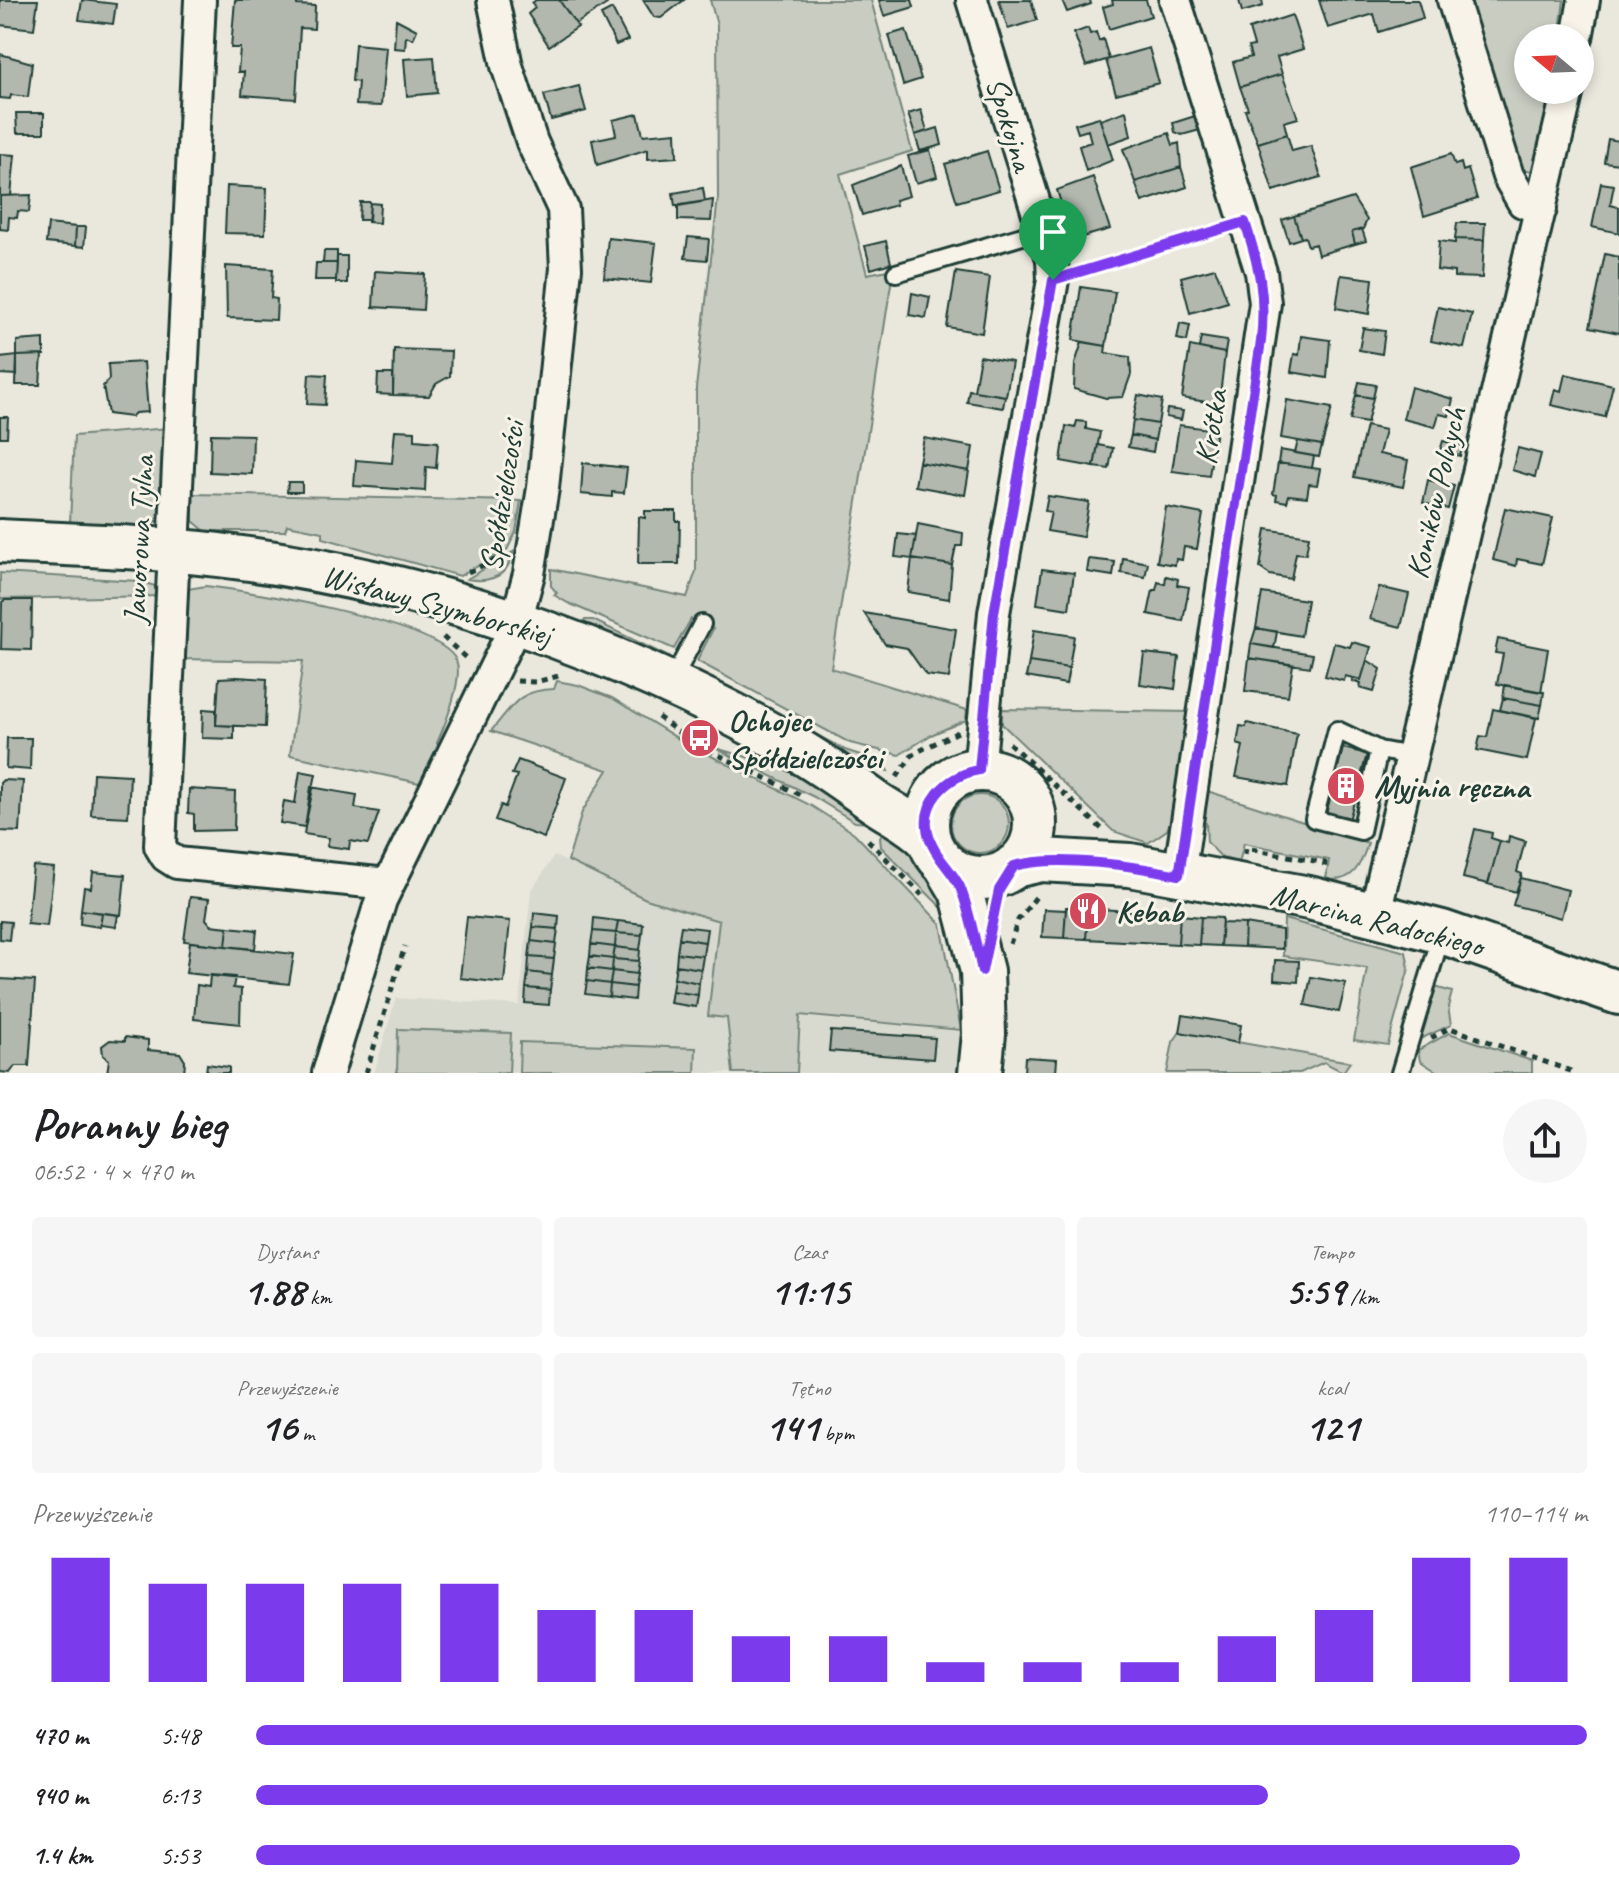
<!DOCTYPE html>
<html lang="pl">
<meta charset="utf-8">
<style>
body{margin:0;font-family:Caveat,sans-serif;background:#f6f6f6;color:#202124;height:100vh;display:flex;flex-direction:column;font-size:30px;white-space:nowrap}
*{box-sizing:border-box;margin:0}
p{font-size:26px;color:#757577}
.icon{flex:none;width:44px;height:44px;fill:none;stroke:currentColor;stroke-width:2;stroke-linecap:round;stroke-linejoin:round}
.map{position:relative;height:1073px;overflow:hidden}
.side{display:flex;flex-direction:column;background:#fff;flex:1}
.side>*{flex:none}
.needle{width:52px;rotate:289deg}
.tools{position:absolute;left:1514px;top:24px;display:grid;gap:16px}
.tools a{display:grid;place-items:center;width:80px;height:80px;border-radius:50%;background:#fff;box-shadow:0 4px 12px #0003;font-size:40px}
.pin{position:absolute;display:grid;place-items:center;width:68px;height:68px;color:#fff;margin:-82px -34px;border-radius:50% 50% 50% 0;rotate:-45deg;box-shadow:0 0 8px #0007}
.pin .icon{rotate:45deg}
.round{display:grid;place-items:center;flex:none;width:84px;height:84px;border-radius:42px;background:#f6f6f6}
.summary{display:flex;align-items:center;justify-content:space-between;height:136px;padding:0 32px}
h1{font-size:44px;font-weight:800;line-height:60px}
.figures{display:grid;grid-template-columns:repeat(3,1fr);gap:12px;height:136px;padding:8px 32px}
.figures div{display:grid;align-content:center;border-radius:8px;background:#f6f6f6;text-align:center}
.figures b{font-size:40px;font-weight:800}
.figures small{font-size:22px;font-weight:400}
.figures p{font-size:22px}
.chart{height:224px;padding:16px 32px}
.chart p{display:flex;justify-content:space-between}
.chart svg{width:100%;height:144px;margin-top:8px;stroke:#7c3aed;stroke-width:6}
ul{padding:0 32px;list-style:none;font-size:26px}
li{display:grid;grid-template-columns:128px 96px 1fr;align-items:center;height:60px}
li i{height:20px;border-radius:10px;background:#7c3aed}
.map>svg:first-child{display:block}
.built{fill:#d9dacf}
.green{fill:#c8ccc1;stroke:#74847a;stroke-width:2}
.building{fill:#b2b8ae;stroke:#1f3d34;stroke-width:2}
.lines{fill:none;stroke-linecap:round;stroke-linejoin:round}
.lane-casing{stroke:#1f3d34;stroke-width:22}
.street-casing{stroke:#1f3d34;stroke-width:36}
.secondary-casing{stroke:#1f3d34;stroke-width:48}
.path{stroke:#1f3d34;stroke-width:5;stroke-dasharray:6 6;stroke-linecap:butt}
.lane{stroke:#f7f3e8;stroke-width:16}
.street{stroke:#f7f3e8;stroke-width:30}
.secondary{stroke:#f7f3e8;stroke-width:42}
.route-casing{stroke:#fff;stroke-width:16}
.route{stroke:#7c3aed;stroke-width:10}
.labels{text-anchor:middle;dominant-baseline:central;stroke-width:6;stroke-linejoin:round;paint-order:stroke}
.street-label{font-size:32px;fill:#1f3d34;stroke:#f7f3e8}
.poi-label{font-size:32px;font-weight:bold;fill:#1f3d34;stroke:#f7f3e8;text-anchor:start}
</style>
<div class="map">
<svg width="1619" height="1073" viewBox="0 0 1619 1073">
<rect width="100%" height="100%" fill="#eae8dd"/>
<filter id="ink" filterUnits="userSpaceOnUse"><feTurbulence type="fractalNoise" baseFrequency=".0125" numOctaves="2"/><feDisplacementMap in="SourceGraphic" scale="16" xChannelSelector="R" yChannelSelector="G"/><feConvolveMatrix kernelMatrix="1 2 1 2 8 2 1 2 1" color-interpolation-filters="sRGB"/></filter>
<g filter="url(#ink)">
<!-- built -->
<path class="built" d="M554,856l92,43 73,22 -11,95 19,1 6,56h-359l22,-75 123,7 12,-114z
M799,1015l171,16 3,42h-176z"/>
<!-- green -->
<path class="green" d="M710,0h161l41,151 -72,23 27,100 21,-4 3,14 -60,384 136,42 -1,10 -35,15 -32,20 -49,-12 -153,-82 16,-32 -22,-10 -17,30 -106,-46 -14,-8 3,-2 -6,-7v-17l136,28 9,-26v-183l22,-190 -1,-173z
M1467,0h97l-5,38h-31v52h22l-17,81 -14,-2z
M168,428l-4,85 -4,1 -3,7 -14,6 -73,-4 4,-87z
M193,494l328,7 -5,31 -9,18 -47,26 -137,-38v-6l-36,-7 -2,6h-80l-12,-10z
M513,552c-5,25 -23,31 -46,27z
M0,573l139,8 22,7 -1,8 -160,3z
M206,586c43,5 232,36 250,74 8,18 -11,65 -19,83l7,4 -20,37 -134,-29 13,-94 -123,-2 1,-69z
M585,620h8l74,36 -6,2 -80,-34z
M696,670l149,80 40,13 3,8 -39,-11 -150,-83z
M557,681l21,4 34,13 75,46 123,61 44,28 87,91 20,106 -161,-15 -3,58h-64l-6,-55 -19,-2 11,-95 -73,-22 -78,-38 14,-49 26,-42 -117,-39c22,-26 27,-41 63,-42z
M1002,709l188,3 -14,93 -9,25 -19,13 -35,-12 -111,-107z
M715,748l68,19 87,56 -15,-1 -41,-25z
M1204,790l164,53c-7,22 -15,41 -42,36l3,-19 -85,-17 -5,20 -18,-6 -14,-15 -1,-19 -7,-2z
M951 824a29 29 0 1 1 58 0a29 29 0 1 1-58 0Z
M886,827l20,15 11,23 24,28 3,17 -63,-63 -1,-10z
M1284,919l122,33 3,16 -21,77 -34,-5 13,-72 -84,-12z
M1435,987l17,5 -4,15 3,18 -31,14z
M398,1029l113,4 -2,40h-112z
M1180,1032l170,30 -7,10 -19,-10 -24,11h-133l6,-31z
M1449,1033l83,28v12h-93l-19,-12 -2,-11z
M520,1042l176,6 -1,25h-176z"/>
<!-- building -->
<path class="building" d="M0,0h38l-4,29 -34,-4z
M82,0l34,4 -3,20 -34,-4z
M235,0h62v5l18,1 -1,23 -14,-1 -4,71 -54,-4 2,-23h-6l2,-24h-9z
M536,0h23l19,27 -29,19 -21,-32 7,-6 -3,-5z
M559,0h46l2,4 -31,20z
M643,0h41l-23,18 -7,-1z
M879,0h33l2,7 -30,9z
M999,0h32l6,20 -29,9z
M1062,0h28l1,4 -24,8z
M1112,0h34l5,16 -42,13 -6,-22 10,-3z
M1239,0h23l1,6 -21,6z
M1319,0h99l5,18 -44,14 -5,-18 -46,14z
M612,9l16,31 -12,5 -15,-30z
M1292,15l11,34 -26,8 5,17 -42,13 -7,-25 18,-5 -3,-10 6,-1 -5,-17z
M396,19l21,11 -4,9 -7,-3 -1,13 -11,-1z
M1088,28l2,6 6,-2 3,9 4,-2 6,20 -23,7 -12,-33z
M906,30l15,49 -18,6 -14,-50z
M355,44l31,3 -5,59 -25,-1 2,-23 -6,-1z
M1149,48l10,35 -43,11 -10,-34z
M0,54l32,9 -4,34 -17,-2 -1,4 -10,-1z
M434,57l3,36 -30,3 -3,-37z
M1282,74l16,44 -14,4 3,12 -29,9 -13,-33 3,-1 -8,-22z
M579,86l7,25 -35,9 -7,-25z
M921,110l6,21 -12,4 -7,-21z
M1126,111l5,25 -23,8 -8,-24z
M16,113h28v20h-27z
M638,114l5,21 33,-3 1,25 -29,2v-10l-51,16 -5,-25 24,-5 -3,-15z
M1195,116l5,14 -18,5 -7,-3 -2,-9z
M1099,117l14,43 -27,11 -7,-25 12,-4 -3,-12 -10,3 -3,-9z
M938,128l4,17 -22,6 -5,-16z
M1169,133l4,12 6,-2 2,24 -46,15 -12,-33z
M1287,134l5,17 19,-5 10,31 -48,14 -15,-48z
M1608,139l11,2v23l-15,-2z
M930,150l7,27 -21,6 -8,-27z
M987,151l12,39 -42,12 -12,-38z
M0,154l15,1 -4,41h-11z
M1451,154l4,11 6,-2 2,8 5,-2 9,30 -53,17 -13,-49z
M901,166l8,30 -14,4 1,5 -34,10 -9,-30z
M1181,167l6,20 -45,15 -7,-20z
M1093,177l17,52 -38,11 -15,-50z
M1601,183l13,2 -4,20 9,2v26l-27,-6z
M227,186l40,2 -2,46 -40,-1z
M703,188l2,13 -30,5 -2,-13z
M31,195l-2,17 -11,-1 -1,7 -8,-1 -1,13 -8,-1v-33z
M1353,198l14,22 -4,9 -11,3 3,12 -37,11 -3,-11 -7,2 -3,-9 -4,1 -7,-22z
M713,200l-2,21 -33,-1v-14z
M360,202h10l-1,18h-10z
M370,203l10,1 -1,19 -11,-1z
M1294,216l7,22 -12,4 -7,-22z
M1457,223h28l-1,17 -29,-1z
M48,224l28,3 -1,19 -29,-3z
M76,227h10l-2,20 -9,-1z
M1362,229l4,12 -11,3 -3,-12z
M688,237l21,2 -2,21 -22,-2z
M608,238l48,5 -5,40 -47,-5z
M1455,239l29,1 -2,38 -28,-1v-5l-17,-2 2,-29 16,2z
M886,241l5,22 -20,6 -6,-23z
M324,251h13v12h-14z
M1605,254l14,3v76l-29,-6z
M337,256h10v27h-11z
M316,263h21l-1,17h-21z
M226,266l47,3 -2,29 6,1 -1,21 -49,-2z
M1215,268l13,34 -38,11 -9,-36z
M375,271l50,3 -2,36 -50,-3z
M956,272l34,5 -8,56 -35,-6z
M1341,275l32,4 -4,35 -33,-6z
M1081,287l34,5 -9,54 -33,-6z
M912,293l18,4 -4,21 -17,-3z
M1438,307l34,7 -8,34 -33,-7z
M1180,323l10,2 -3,16 -10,-2z
M1363,328l22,3 -3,23 -23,-4z
M1301,336l29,4 -3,38 -36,-6 3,-18 5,1z
M1201,337l26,4 -2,12 -26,-5z
M44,339v16l-27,1v-15z
M1082,342l24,4 -1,7 25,4 1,17 -8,23 -17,1 -32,-9 1,-25z
M1190,346l35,7 -6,51 -37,-6z
M394,349l57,2 -1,25 -14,8 -7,12 -36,-1z
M42,355l-2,30h-24l1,-29z
M17,356v19l-17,-1v-16z
M980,356l32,6 -6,34 -32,-5z
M144,362l4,50 -13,1 -4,4 -23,-3 -5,-28 6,-7 -1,-15z
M309,374l18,1 -2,30 -18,-1z
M378,374h15v21l-16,-1z
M1565,374l48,11 -8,32 -54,-12 4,-16 6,2z
M1359,382l17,3 -3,13 -17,-3z
M1411,387l42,12 -4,17 -10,-2 -4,13 -32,-8z
M969,390l36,6 -2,12 -36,-6z
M1138,395l24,5 -4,24 -25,-4z
M1356,395l17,3 -6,25 -17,-3z
M1287,400l45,8 -10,37 -41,-7z
M1167,409l16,2 -2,9 -15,-3z
M0,417h8l-1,20h-7z
M1133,420l25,4 -3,16 -24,-5z
M1077,421l9,1v7l14,3 -6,35 -33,-6 5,-35 9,2z
M1179,425l37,5 -7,46 -37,-5z
M1366,426l19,4 -6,24 29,6 -5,27 -49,-10z
M395,430l20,1v9l23,2 -2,26 -10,-1 -1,24 -71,-5 2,-26 36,3z
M211,434l42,1 -1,39 -42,-2z
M1131,435l24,5 -2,12 -25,-5z
M924,438l49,9 -4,24 -50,-9z
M1298,441l24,4 -3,12 -24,-4z
M1443,441l20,5 -3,10 -20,-5z
M1098,445l15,3 -4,21 -15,-2z
M1518,448l23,6 -6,23 -23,-7z
M1280,450l34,6 -2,12 -34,-5z
M919,462l50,9 -4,24 -50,-9z
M583,463l44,5 -3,25 -12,-1v5l-31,-3z
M1278,463l42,6 -3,16 -8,-1 -2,13 -18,-2 -2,7 -11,-2 1,-5 -4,-1z
M1428,480l26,6 -6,23 -25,-6z
M288,482h14v10h-15z
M1048,496l41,6 -6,35 -36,-6 4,-19 -6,-1z
M1166,507l37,7 -6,35 -13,-2 -2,13 -6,-1 -1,6 -18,-3z
M1505,508l48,10 -11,46 -25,-5 -1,7 -23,-6z
M645,511h31v10h4l-1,43h-41l1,-47 6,1z
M918,524l45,9 -1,13h-6l-4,19 -40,-6z
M1266,529l43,7 -3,18 -10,-1 -5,26 -21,-4 -10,-7z
M898,534l18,2 -4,23 -17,-2z
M1123,558l25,5 -3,14 -24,-4z
M912,559l40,6 -3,34 -41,-7z
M1089,559l26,3 -2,14 -26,-4z
M1042,569l32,4 -5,36 -32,-5z
M1166,576l12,3 -1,6 12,2 -6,34 -35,-7 5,-24h3l2,-8 7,2z
M1379,587l30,7 -8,33 -31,-8z
M1262,593l45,7 -6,36 -45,-8z
M5,600h27l-1,50 -30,-1 1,-47z
M864,613l92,16 -7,49 -23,-3 -19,-27 -22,-4z
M1256,628l21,4 -3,16 -23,-4z
M1034,630l40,6 -5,32 -40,-6z
M1498,639l50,10 -7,43 -44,-8 6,-30 -8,-1z
M1352,642l19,5 -10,33 -16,-4 -1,5 -19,-5 9,-33 16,4z
M1251,644l62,10 -3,13 -61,-9z
M1144,653l35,4 -4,32 -35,-5z
M1249,658l44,7 -5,31 -43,-5z
M1367,660l14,9 -7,23 -14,-4 1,-4 -9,-3 1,-3 8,2z
M1029,662l40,6 -3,16 -40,-7z
M237,677l30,2 -2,48 -49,-2 3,-47z
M1505,685l39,7 -2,13 -39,-7z
M1503,698l39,7 -3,13 -39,-8z
M203,709l13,1v15l18,1v13l-32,-1z
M1493,709l43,9 -9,42 -50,-10 3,-14 7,1z
M1247,723l50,11 -9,52 -52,-9 7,-31 -6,-2 3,-18 6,1z
M7,738h24l-1,32 -24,-2z
M1343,748l24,6 -19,70 -23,-6z
M518,760l48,18 -22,60 -49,-18 6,-15 4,2 12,-32 -5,-1z
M300,771l16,3 -11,53 -25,-4 4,-22 11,2z
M93,773l37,2 -2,42 -37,-2z
M3,780l20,1 -3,51 -20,-1v-48z
M311,787l46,8 -2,13 24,4 -11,32 -18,-3 -1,8 -22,-3 2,-8 -25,-4z
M189,789l46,3 -1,38 -40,1v-17l-6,-1z
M1475,829l17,4 -1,5 9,3 -12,43 -25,-6z
M1509,836l16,5 -8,31 5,2 -6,18 -28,-8 12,-43 8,2z
M33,866l21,2 -7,58 -20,-2z
M93,872l32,3 -4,40 -40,-5 3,-23 7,1z
M1521,878l47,12 -7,28 -48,-13z
M190,897l19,2 -3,20 5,6 17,2 -2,19 -42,-5z
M1066,907l22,1 -2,31 -22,-1z
M1088,908l92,7 -2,29 -92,-5z
M1044,909l22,1 -2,28 -22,-1z
M81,910l21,3 -2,14 -20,-3z
M102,913l16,2 -2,12 -16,-2z
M534,913l25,3 -1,13 -25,-2z
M1180,915l21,2 -2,28 -21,-1z
M467,917l43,4 -6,62 -44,-5z
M1201,917l21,1 -2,28 -21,-1z
M594,918l24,3 -2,12 -23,-2z
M0,921l11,1 -2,18 -9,-1z
M618,921l25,3 -1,11 -26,-2z
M1222,923l23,1 -1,23 -24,-1z
M1245,924l37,6v19l-38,-2z
M681,926l26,3 -2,13 -26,-4z
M228,927l29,3 -2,19 -29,-3z
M533,927l25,2 -2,15 -25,-3z
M593,931l23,2 -1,14 -24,-3z
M616,933l26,2 -2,15 -25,-3z
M679,938l26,4 -2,14 -26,-3z
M531,941l25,3 -2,15 -25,-2z
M190,942l104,12 -5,30 -103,-11z
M591,944l24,3 -2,12 -23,-3z
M615,947l25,3 -1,11 -26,-2z
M677,953l26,3 -2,13 -25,-4z
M590,956l23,3 -1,12 -24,-3z
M529,957l25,2 -2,16 -24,-3z
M613,959l26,2 -2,13 -25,-3z
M1275,960l24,1 -1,21 -24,-2z
M676,965l25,4 -2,14 -25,-5z
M588,968l24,3 -2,13 -23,-3z
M612,971l25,3 -2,13 -25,-3z
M528,972l24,3 -2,15 -24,-2z
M210,975l25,2 -2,11 8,1 -1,35 -46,-5 3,-34 12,2z
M1311,977l35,6 -7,29 -34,-7z
M674,978l25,5 -1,12 -26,-4z
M0,979l35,2 -6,85h-14l-5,7 -10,-1z
M587,981l23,3 -1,13 -24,-3z
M610,984l25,3 -1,13 -25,-3z
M526,988l24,2 -1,15 -24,-2z
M672,991l26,4 -2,12 -26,-4z
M1183,1015l58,10 -3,18 -58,-11z
M831,1031l104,7 -2,21 -104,-8z
M125,1037l23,3v10l32,3 5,8 -1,12h-77l2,-13 -6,-5 -1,-9 8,-6 15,1z
M1025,1057l32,2 -1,14h-32z
M207,1064l22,3v6h-23z"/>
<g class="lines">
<!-- lane casing -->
<g class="lane-casing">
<path id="lane" d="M896,273l147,-43
M671,683l31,-59
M1379,750l-18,81 -47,-12 23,-89 42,20 32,6
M1400,1073l42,-140"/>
</g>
<!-- street casing -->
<g class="street-casing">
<path id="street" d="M200,0l-40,846 6,10 11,7 211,21
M972,0l80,259 1,21 -59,333 -15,157
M1175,0l86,272 4,31 -86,572
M1453,0l55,176 15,26 18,7
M1577,38l7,-38
M1375,913l193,-823
M328,1073l53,-173 126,-257 14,-40 8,-29 14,-86 23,-220 -3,-59 -31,-67 -25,-76 -14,-66"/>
</g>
<!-- secondary casing -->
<g class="secondary-casing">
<path id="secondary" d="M0,541c80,4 162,6 242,17 189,26 377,90 542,184 33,18 61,39 91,60 19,13 38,21 54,38
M927 824a54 54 0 1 1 108 0a54 54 0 1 1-108 0Z
M946,866l15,25 21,80 2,63 -4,39
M1014,866l27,-6 89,5 179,33 133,34 177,61"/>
</g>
<!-- path -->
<path class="path" d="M1077,273l144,-44
M468,572l38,-17
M443,637l25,23
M517,681l19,1 26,-7
M658,717l32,24 113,55
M1009,743l93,86
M897,777l16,-23 45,-22
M868,840l54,55
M1245,854l1,-6 79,15 -1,5
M1010,944l8,-24 18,-23
M1431,1038l19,-10 126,45
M366,1073l39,-127"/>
<!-- lane -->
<use href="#lane" class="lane"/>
<!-- street -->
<use href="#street" class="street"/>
<!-- secondary -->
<use href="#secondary" class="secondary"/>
</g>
</g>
<g class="lines" filter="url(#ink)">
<!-- route casing -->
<g class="route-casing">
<path id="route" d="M1245,222c14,44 21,72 16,119l-82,534c-44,-9 -123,-21 -165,-9l-15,24 -17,81c-5,-23 -13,-63 -22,-84 -8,-17 -24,-29 -30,-47 -13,-36 16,-64 49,-70l15,-157 59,-333z"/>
</g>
<!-- route -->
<use href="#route" class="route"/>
</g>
<!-- icons -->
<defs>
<g id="bus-disc" transform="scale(2)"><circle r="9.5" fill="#d1495b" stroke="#f7f3e8"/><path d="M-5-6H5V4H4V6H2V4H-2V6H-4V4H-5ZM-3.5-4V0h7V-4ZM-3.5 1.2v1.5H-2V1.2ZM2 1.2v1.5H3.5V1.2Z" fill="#fff"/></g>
<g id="building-disc" transform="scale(2)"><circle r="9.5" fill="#d1495b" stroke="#f7f3e8"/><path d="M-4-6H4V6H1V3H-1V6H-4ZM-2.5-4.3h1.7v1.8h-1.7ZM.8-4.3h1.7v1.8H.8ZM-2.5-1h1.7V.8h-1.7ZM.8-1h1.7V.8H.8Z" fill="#fff"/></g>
<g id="restaurant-disc" transform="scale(2)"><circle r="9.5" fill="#d1495b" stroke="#f7f3e8"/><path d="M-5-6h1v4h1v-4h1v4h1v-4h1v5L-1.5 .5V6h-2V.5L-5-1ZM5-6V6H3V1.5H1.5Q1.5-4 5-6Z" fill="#fff"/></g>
</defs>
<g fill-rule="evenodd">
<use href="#bus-disc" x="700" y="738"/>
<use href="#building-disc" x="1346" y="786"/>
<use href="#restaurant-disc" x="1088" y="911"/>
</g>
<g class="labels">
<!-- street labels -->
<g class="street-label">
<text transform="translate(1010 124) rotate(73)">Spokojna</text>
<text transform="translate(1211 427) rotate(-81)">Krótka</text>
<text transform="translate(1436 493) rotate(-77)">Koników Polnych</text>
<text transform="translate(502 496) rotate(-81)">Spółdzielczości</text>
<text transform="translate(139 540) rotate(-87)">Jaworowa Tylna</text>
<text transform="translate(437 605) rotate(15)">Wisławy Szymborskiej</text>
<text transform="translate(1377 920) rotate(14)">Marcina Radockiego</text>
</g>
<!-- poi labels -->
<g class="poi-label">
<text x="728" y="720">Ochojec<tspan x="728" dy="37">Spółdzielczości</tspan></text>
<text x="1374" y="786">Myjnia ręczna</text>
<text x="1116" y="911">Kebab</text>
</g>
</g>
</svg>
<div class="tools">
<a><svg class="needle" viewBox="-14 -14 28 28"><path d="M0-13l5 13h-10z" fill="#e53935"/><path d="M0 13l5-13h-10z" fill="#757577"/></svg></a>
</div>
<div class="pin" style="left:1053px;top:280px;background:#1e9e55"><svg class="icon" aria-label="arrive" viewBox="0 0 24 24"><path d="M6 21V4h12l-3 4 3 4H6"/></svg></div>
</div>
<section class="side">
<div class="summary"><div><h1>Poranny bieg</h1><p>06:52 · 4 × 470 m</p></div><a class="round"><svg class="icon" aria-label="share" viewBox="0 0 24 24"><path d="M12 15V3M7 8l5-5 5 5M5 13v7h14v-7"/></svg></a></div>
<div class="figures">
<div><p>Dystans</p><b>1.88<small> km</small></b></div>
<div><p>Czas</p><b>11:15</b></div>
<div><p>Tempo</p><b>5:59<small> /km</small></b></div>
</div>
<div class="figures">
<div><p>Przewyższenie</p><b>16<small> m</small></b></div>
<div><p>Tętno</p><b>141<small> bpm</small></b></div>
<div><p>kcal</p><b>121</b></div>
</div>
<div class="chart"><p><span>Przewyższenie</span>110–114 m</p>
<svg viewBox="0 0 160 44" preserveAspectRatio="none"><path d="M5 44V6M15 44V14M25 44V14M35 44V14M45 44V14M55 44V22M65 44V22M75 44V30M85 44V30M95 44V38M105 44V38M115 44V38M125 44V30M135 44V22M145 44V6M155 44V6"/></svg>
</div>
<ul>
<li><b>470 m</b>5:48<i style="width:100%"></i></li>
<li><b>940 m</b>6:13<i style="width:76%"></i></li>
<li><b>1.4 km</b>5:53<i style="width:95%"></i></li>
</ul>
</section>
